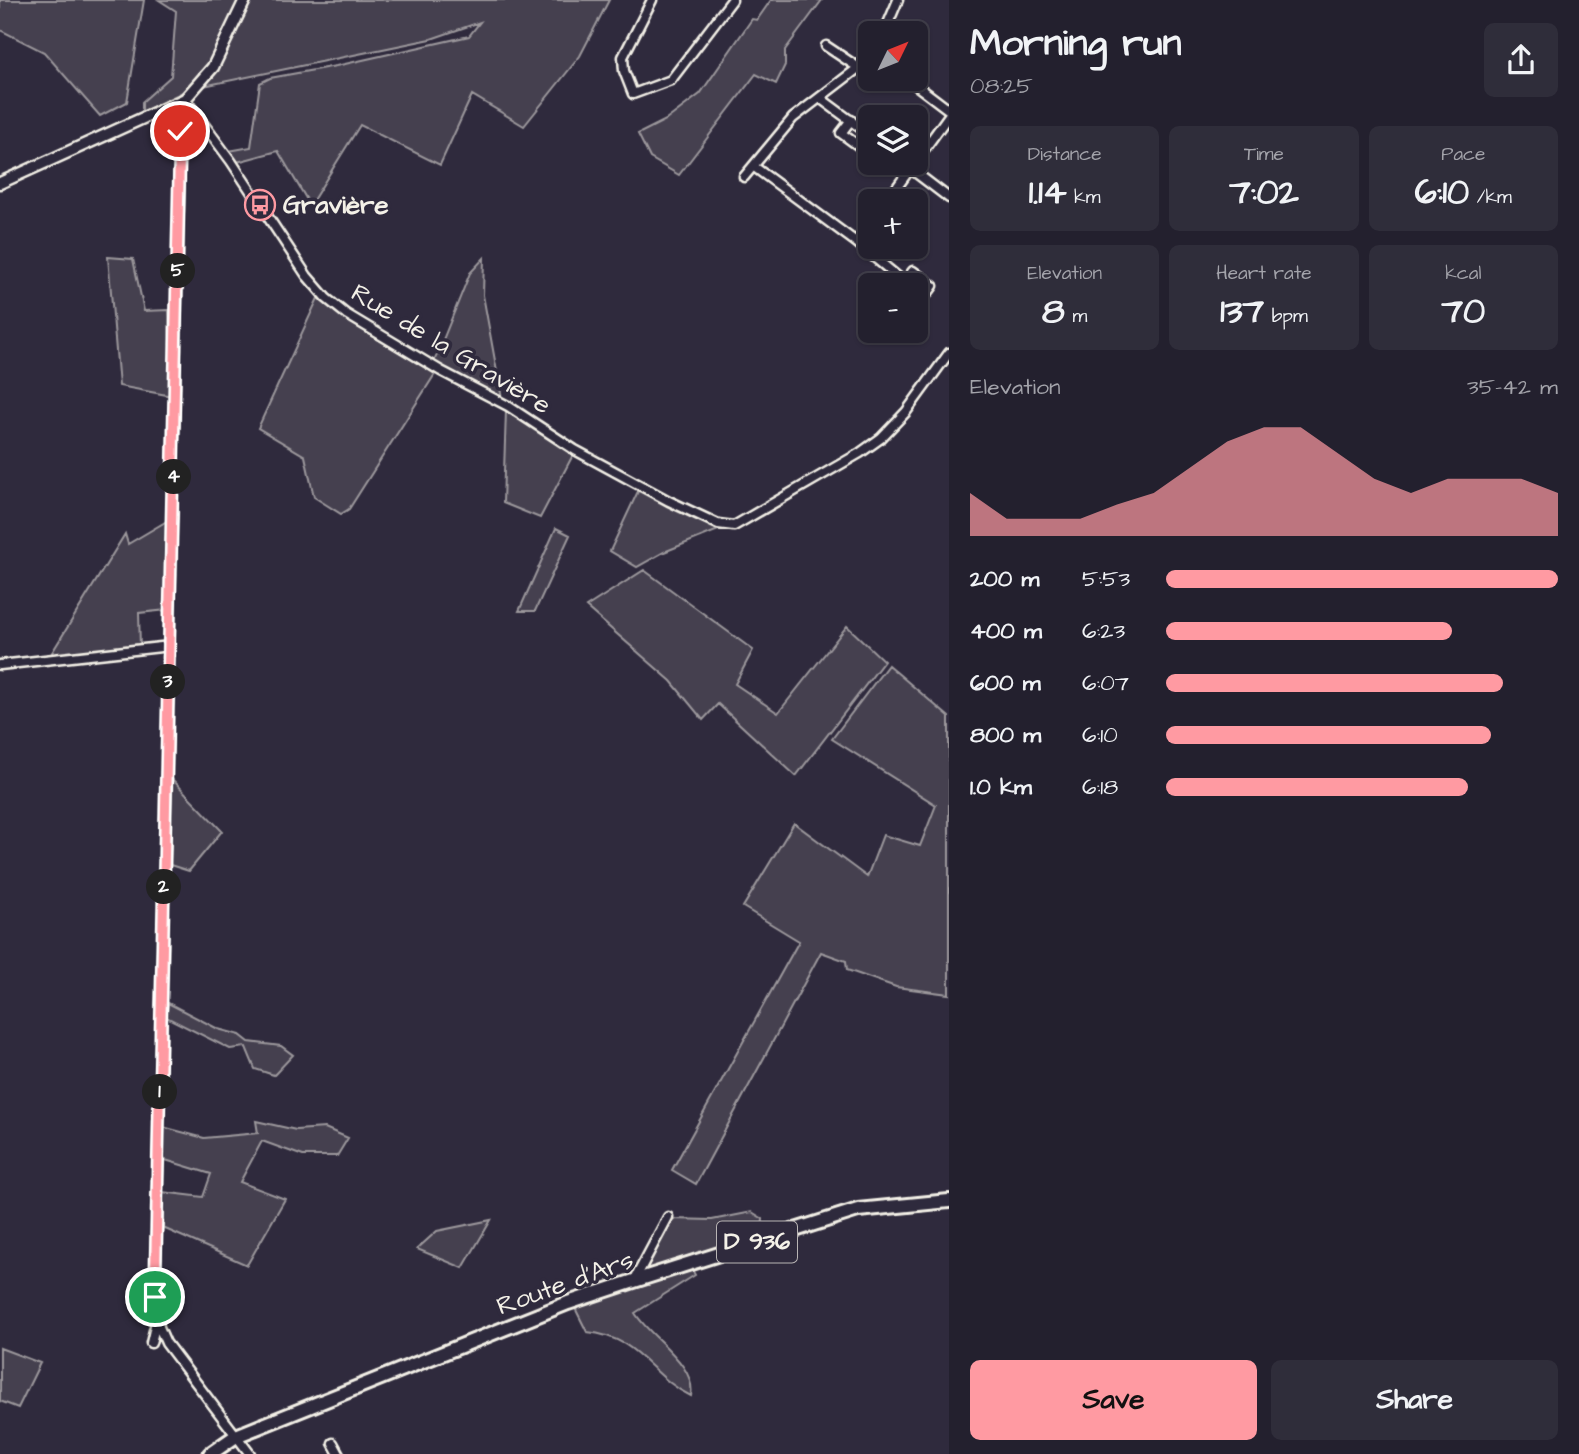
<!DOCTYPE html>
<meta charset="utf-8">
<style>
body{margin:0;font-family:"Architects Daughter",sans-serif;background:#2f2d3a;color:#f1f3f6;height:100vh;display:flex;flex-direction:column;font-size:26px;white-space:nowrap}
*{box-sizing:border-box;margin:0}
p{font-size:23px;color:#a3a3aa}
.icon{flex:none;width:38px;height:38px;fill:none;stroke:currentColor;stroke-width:2;stroke-linecap:round;stroke-linejoin:round}
.map{position:relative;flex:1;overflow:hidden}
.side{display:flex;flex-direction:column;background:#23202e;width:630px}
.side>*{flex:none}
.needle{width:46px;rotate:47deg}
.controls{position:absolute;left:858px;top:21px;display:grid;gap:14px}
.controls a{display:grid;place-items:center;width:70px;height:70px;border-radius:10px;background:#23202e;box-shadow:0 2px 5px #0004,0 0 0 2px #403e4a;font-size:35px}
.pin{position:absolute;display:grid;place-items:center;width:60px;height:60px;color:#fff;margin:-30px;border:4px solid #fff;border-radius:50%;box-shadow:0 2px 7px #0007}
.km{position:absolute;width:35px;height:35px;margin:-18px;border-radius:50%;background:#222;color:#fff;font-size:19px;line-height:35px;text-align:center}
.round{display:grid;place-items:center;flex:none;width:74px;height:74px;border-radius:10px;background:#2f2d3a}
.summary{display:flex;align-items:center;justify-content:space-between;height:119px;padding:0 21px}
h1{font-size:38px;font-weight:800;line-height:52px}
.figures{display:grid;grid-template-columns:repeat(3,1fr);gap:10px;height:119px;padding:7px 21px}
.figures div{display:grid;align-content:center;border-radius:10px;background:#2f2d3a;text-align:center}
.figures b{font-size:35px;font-weight:800}
.figures small{font-size:19px;font-weight:400}
.figures p{font-size:19px}
.chart{height:196px;padding:14px 21px}
.chart p{display:flex;justify-content:space-between}
.chart svg{width:100%;height:126px;margin-top:7px;fill:#ff9aa2;opacity:.7}
.cta{display:flex;gap:14px;margin-top:auto;padding:14px 21px}
.cta a{flex:1;height:80px;border-radius:10px;background:#ff9aa2;color:#111;font-size:28px;font-weight:800;line-height:80px;text-align:center}
.cta a+a{background:#2f2d3a;color:#f1f3f6}
ul{padding:0 21px;list-style:none;font-size:23px}
li{display:grid;grid-template-columns:112px 84px 1fr;align-items:center;height:52px}
li i{height:18px;border-radius:9px;background:#ff9aa2}
main{display:flex;flex:1;min-height:0}
.map>svg:first-child{display:block}
.green{fill:#454050;stroke:#9c989c;stroke-width:2}
.lines{fill:none;stroke-linecap:round;stroke-linejoin:round}
.minor-casing{stroke:#f4f1e8;stroke-width:13}
.tertiary-casing{stroke:#f4f1e8;stroke-width:15}
.primary-casing{stroke:#f4f1e8;stroke-width:18}
.minor{stroke:#2f2a3d;stroke-width:8}
.tertiary{stroke:#2f2a3d;stroke-width:10}
.primary{stroke:#2f2a3d;stroke-width:12}
.route-casing{stroke:#fff;stroke-width:14}
.route{stroke:#ff9aa2;stroke-width:9}
.labels{text-anchor:middle;dominant-baseline:central;stroke-width:7;stroke-linejoin:round;paint-order:stroke}
.shield{fill:#2f2a3d;stroke:#b9b5b5;stroke-width:2}
.shield-label{font-size:24px;font-weight:bold;fill:#f4f1e8}
.poi-label{font-size:26px;font-weight:bold;fill:#f4f1e8;stroke:#2f2a3d;text-anchor:start}
.street-label{font-size:26px;fill:#f4f1e8;stroke:#2f2a3d}
</style>
<main>
<div class="map">
<svg width="949" height="1454" viewBox="0 0 949 1454">
<rect width="100%" height="100%" fill="#2f2a3d"/>
<filter id="ink" filterUnits="userSpaceOnUse"><feTurbulence type="fractalNoise" baseFrequency=".0143" numOctaves="2"/><feDisplacementMap in="SourceGraphic" scale="14" xChannelSelector="R" yChannelSelector="G"/><feConvolveMatrix kernelMatrix="1 2 1 2 8 2 1 2 1" color-interpolation-filters="sRGB"/></filter>
<g filter="url(#ink)">
<!-- green -->
<path class="green" d="M0,0h144l-17,102 -27,14 -56,-64 -44,-22z
M159,0h450l-29,56 -56,70 -52,-31 -32,70 -80,-40 -50,80 -32,-54 -41,11 -8,-11 22,-4 9,-64 10,-5 66,-12 133,-30 11,-14 -49,17 -242,50 -47,23v-10l29,-26 5,-65z
M771,0h51l-37,50v15l-9,19 -20,-10 -77,101 -29,-17 -12,-24 28,-14 34,-26 52,-75 5,1z
M108,257l25,2 11,52 25,-1 3,86 -53,-10z
M484,258l-1,37 19,104 -68,-37 36,-89z
M318,298l25,20 92,56 -86,135 -8,5 -27,-17 -9,-41 -47,-28z
M506,410l68,43 -34,65 -37,-15z
M639,489l82,40 -57,23 -27,15 -27,-16z
M167,521v89l-28,3 1,34 -92,12 77,-125 3,10z
M556,528l14,7 -35,76h-16z
M644,570l109,80 -18,34 43,29 69,-87 37,35 -88,115 -78,-72 -15,16 -32,-39 -85,-74z
M888,665l61,52v277l-53,-7 -49,-17 -1,-9 -25,-9 -125,232 -24,-14 127,-229 -56,-34 51,-84 73,54 16,-42 37,11 16,-41 -104,-66z
M171,778l51,53 -33,40 -19,-6z
M168,1003l50,26 22,6 9,7 32,4 12,9 -19,20 -19,-6 -9,-22 -16,2 -64,-32z
M256,1121l40,9 29,-2 23,10 -11,18h-34l-41,-15 -22,41 45,17 -38,66 -84,-37 -2,-36 42,5 8,-23 -49,-15 1,-32 41,11 54,-5z
M752,1212l11,7 -1,13 -121,43 31,-56 40,1z
M491,1220l-28,48 -46,-19 20,-18z
M691,1268l4,7 -60,38c16,26 62,51 56,83 -41,-19 -51,-59 -104,-64l-13,-26z
M0,1348l40,15 -22,45 -18,-7z"/>
<g class="lines">
<!-- minor casing -->
<g class="minor-casing">
<path id="minor" d="M652,0l-29,57 1,14 9,23 38,-14 61,-80
M884,33l14,-33
M826,46l33,22
M908,79l41,31
M820,98l50,37
M185,99l46,62 76,115 19,22 20,16 95,57 67,35 67,44 94,51 49,23 16,2 126,-73 21,-15 25,-26 43,-59
M181,101l-26,1196 4,30 7,16 84,111
M851,120l-10,13 22,16 7,-8
M753,166l103,76 48,40
M911,169l38,29
M744,177l49,-59 77,-59
M887,201l62,-86
M856,242l14,-18
M902,285l11,-14 20,15 -14,19 -4,-3
M0,665l170,-19
M634,1281l34,-64
M151,1343l5,-21
M333,1443l6,11"/>
</g>
<!-- tertiary casing -->
<g class="tertiary-casing">
<path id="tertiary" d="M0,183l185,-84 28,-32 32,-67"/>
</g>
<!-- primary casing -->
<g class="primary-casing">
<path id="primary" d="M210,1454l26,-18 332,-133 66,-22 224,-71 91,-9"/>
</g>
<!-- minor -->
<use href="#minor" class="minor"/>
<!-- tertiary -->
<use href="#tertiary" class="tertiary"/>
<!-- primary -->
<use href="#primary" class="primary"/>
</g>
</g>
<g class="lines" filter="url(#ink)">
<!-- route casing -->
<g class="route-casing">
<path id="route" d="M155,1297l25,-1166"/>
</g>
<!-- route -->
<use href="#route" class="route"/>
</g>
<!-- icons -->
<defs>
<g id="bus-ring" transform="scale(1.575)"><circle r="9.5" fill="#2f2a3d" stroke="#ff9aa2" stroke-width="1.5"/><path d="M-5-6H5V4H4V6H2V4H-2V6H-4V4H-5ZM-3.5-4V0h7V-4ZM-3.5 1.2v1.5H-2V1.2ZM2 1.2v1.5H3.5V1.2Z" fill="#ff9aa2"/></g>
</defs>
<g fill-rule="evenodd">
<use href="#bus-ring" x="260" y="205"/>
</g>
<g class="labels">
<!-- shield labels -->
<rect class="shield" x="717" y="1221.5" width="80" height="41" rx="5"/>
<g class="shield-label">
<text x="757" y="1242">D 936</text>
</g>
<!-- poi labels -->
<g class="poi-label">
<text x="283" y="205">Gravière</text>
</g>
<!-- street labels -->
<g class="street-label">
<text transform="translate(451 349) rotate(31)">Rue de la Gravière</text>
<text transform="translate(565 1283) rotate(-20)">Route d'Ars</text>
</g>
</g>
</svg>
<div class="controls">
<a><svg class="needle" viewBox="-14 -14 28 28"><path d="M0-13l5 13h-10z" fill="#e53935"/><path d="M0 13l5-13h-10z" fill="#a3a3aa"/></svg></a>
<a><svg class="icon" aria-label="layers" viewBox="0 0 24 24"><path d="M12 4l9 5-9 5-9-5zM3 14l9 5 9-5"/></svg></a>
<a>+</a>
<a>−</a>
</div>
<div class="pin" style="left:155px;top:1297px;background:#1e9e55"><svg class="icon" aria-label="arrive" viewBox="0 0 24 24"><path d="M6 21V4h12l-3 4 3 4H6"/></svg></div>
<div class="pin" style="left:180px;top:131px;background:#d93025"><svg class="icon" aria-label="check" viewBox="0 0 24 24"><path d="M5 12l5 5 9-10"/></svg></div>
<b class="km" style="left:160px;top:1092px">1</b>
<b class="km" style="left:164px;top:887px">2</b>
<b class="km" style="left:168px;top:682px">3</b>
<b class="km" style="left:174px;top:477px">4</b>
<b class="km" style="left:178px;top:271px">5</b>
</div>
<section class="side">
<div class="summary"><div><h1>Morning run</h1><p>08:25</p></div><a class="round"><svg class="icon" aria-label="share" viewBox="0 0 24 24"><path d="M12 15V3M7 8l5-5 5 5M5 13v7h14v-7"/></svg></a></div>
<div class="figures">
<div><p>Distance</p><b>1.14<small> km</small></b></div>
<div><p>Time</p><b>7:02</b></div>
<div><p>Pace</p><b>6:10<small> /km</small></b></div>
</div>
<div class="figures">
<div><p>Elevation</p><b>8<small> m</small></b></div>
<div><p>Heart rate</p><b>137<small> bpm</small></b></div>
<div><p>kcal</p><b>70</b></div>
</div>
<div class="chart"><p><span>Elevation</span>35–42 m</p>
<svg viewBox="0 0 160 44" preserveAspectRatio="none"><path d="M0 44V29L10 38L20 38L30 38L40 33L50 29L60 20L70 11L80 6L90 6L100 15L110 24L120 29L130 24L140 24L150 24L160 29V44z"/></svg>
</div>
<ul>
<li><b>200 m</b>5:53<i style="width:100%"></i></li>
<li><b>400 m</b>6:23<i style="width:73%"></i></li>
<li><b>600 m</b>6:07<i style="width:86%"></i></li>
<li><b>800 m</b>6:10<i style="width:83%"></i></li>
<li><b>1.0 km</b>6:18<i style="width:77%"></i></li>
</ul>
<div class="cta"><a>Save</a><a>Share</a></div>
</section>
</main>
